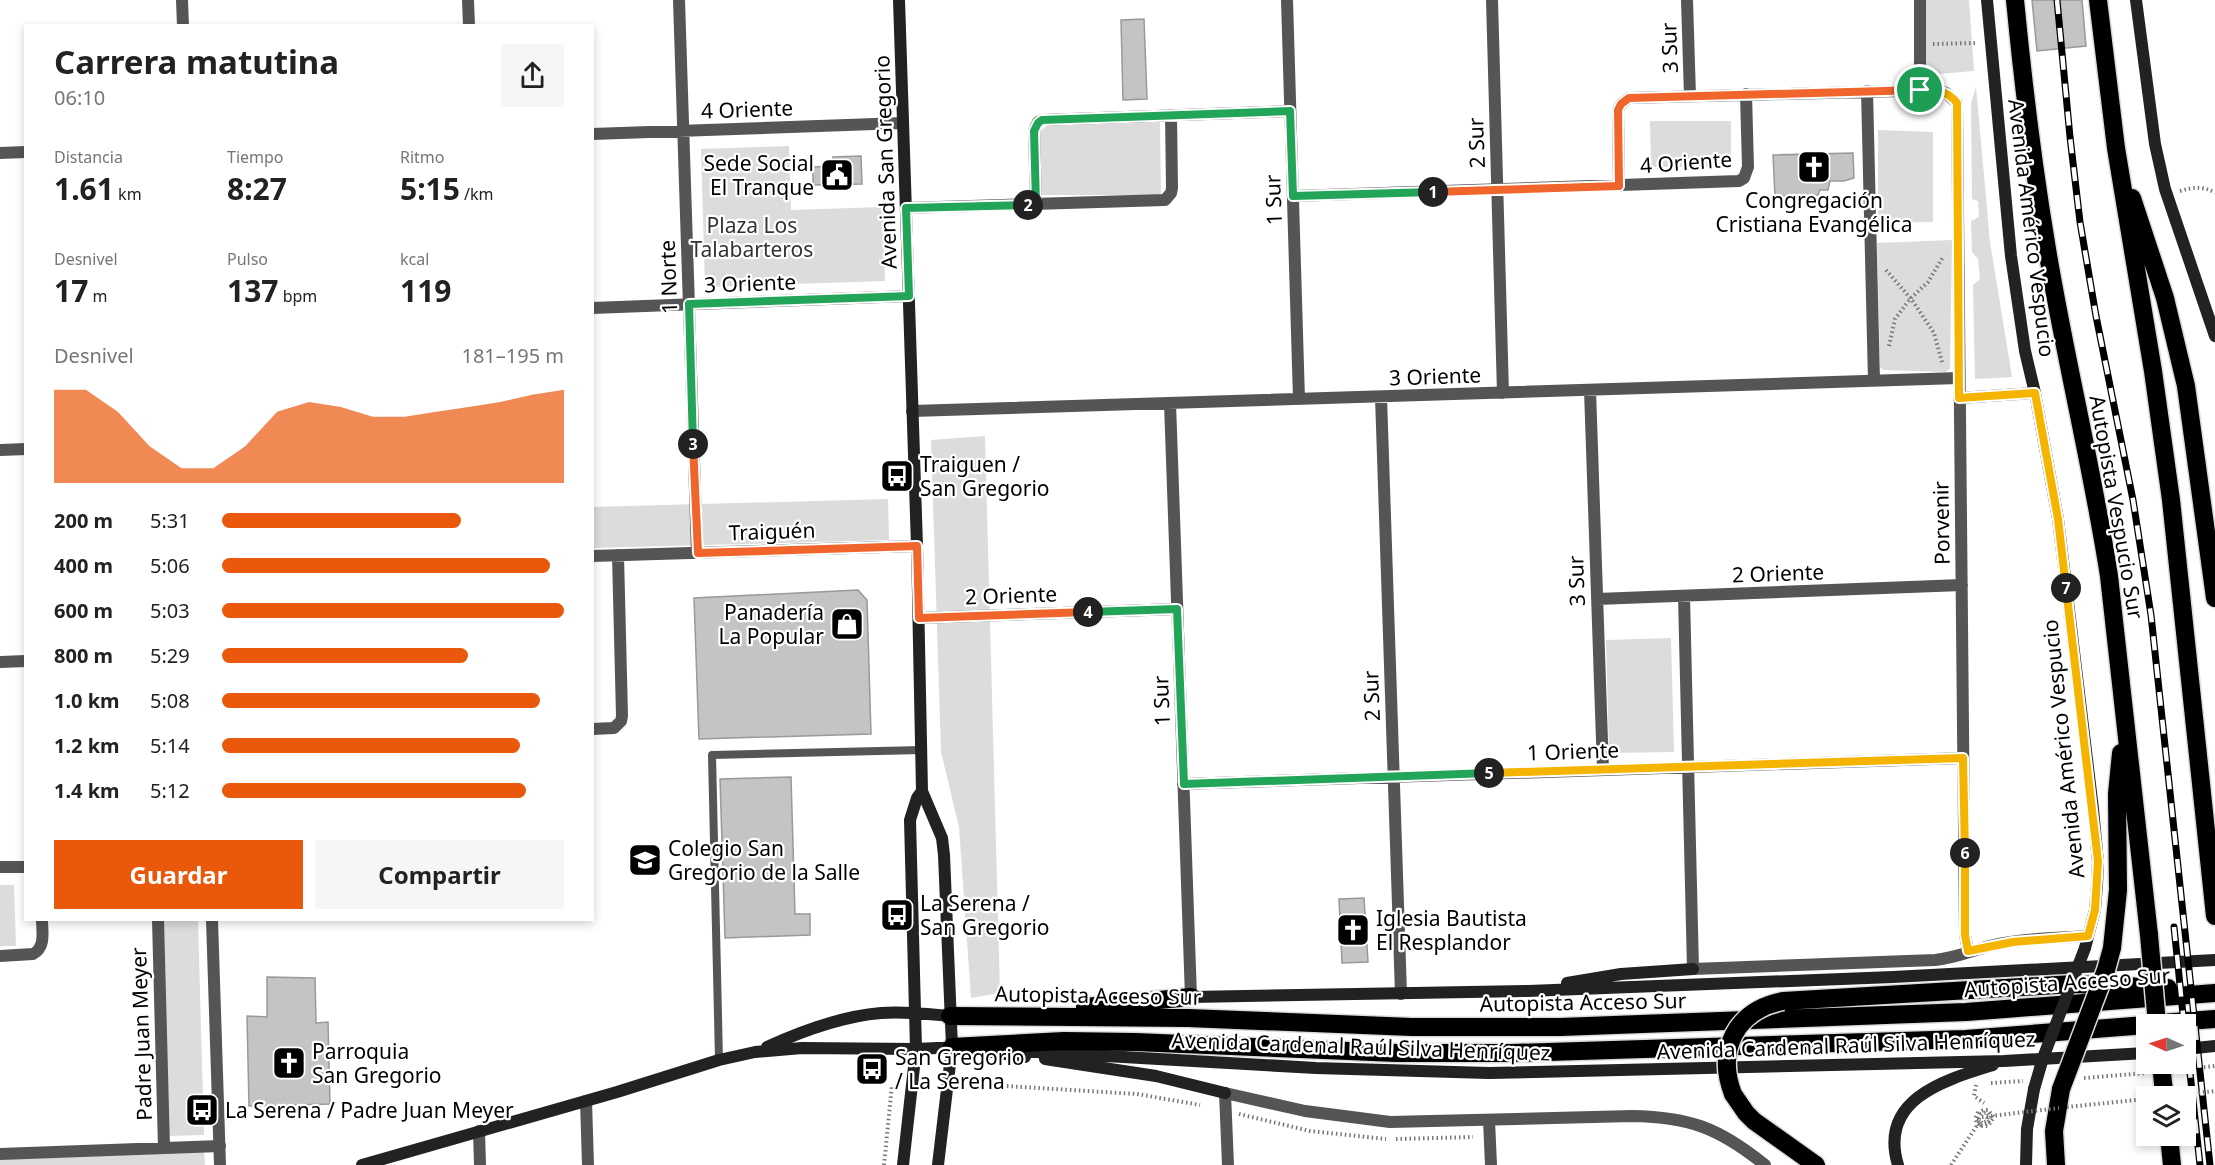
<!DOCTYPE html>
<html lang="es">
<meta charset="utf-8">
<style>
body{margin:0;font-family:"Noto Sans",sans-serif;background:#f6f6f6;color:#222;height:100vh;display:flex;flex-direction:column;font-size:22px;white-space:nowrap}
*{box-sizing:border-box;margin:0}
p{font-size:20px;color:#767676}
.icon{flex:none;width:33px;height:33px;fill:none;stroke:currentColor;stroke-width:2;stroke-linecap:round;stroke-linejoin:round}
.map{position:relative;flex:1;overflow:hidden}
.sheet{position:absolute;left:24px;top:24px;width:570px;height:897px;display:flex;flex-direction:column;background:#fff;border-radius:0px;box-shadow:0 3px 9px #0003}
.sheet>*{flex:none}
.needle{width:39px;rotate:273deg}
.fabs{position:absolute;left:2136px;top:1014px;display:grid;gap:12px}
.fabs a{display:grid;place-items:center;width:60px;height:60px;border-radius:0px;background:#fff;box-shadow:0 3px 9px #0003;font-size:30px}
.pin{position:absolute;display:grid;place-items:center;width:51px;height:51px;color:#fff;margin:-26px;border:3px solid #fff;border-radius:50%;box-shadow:0 2px 6px #0007}
.km{position:absolute;width:30px;height:30px;margin:-15px;border-radius:50%;background:#222;color:#fff;font-size:16px;line-height:30px;text-align:center}
.round{display:grid;place-items:center;flex:none;width:63px;height:63px;border-radius:0px;background:#f6f6f6}
.head{display:flex;align-items:center;justify-content:space-between;height:102px;padding:0 30px}
h1{font-size:33px;font-weight:700;line-height:45px}
.metrics{display:grid;grid-template-columns:repeat(3,1fr);gap:9px;height:102px;padding:6px 30px}
.metrics div{display:grid;align-content:center}
.metrics b{font-size:30px;font-weight:700}
.metrics small{font-size:16px;font-weight:400}
.metrics p{font-size:16px}
.chart{height:168px;padding:12px 30px}
.chart p{display:flex;justify-content:space-between}
.chart svg{width:100%;height:108px;margin-top:6px;fill:#ea580c;opacity:.7}
.action{display:flex;gap:12px;margin-top:auto;padding:12px 30px}
.action a{flex:1;height:69px;border-radius:0px;background:#ea580c;color:#fff;font-size:24px;font-weight:700;line-height:69px;text-align:center}
.action a+a{background:#f6f6f6;color:#222}
ul{padding:0 30px;list-style:none;font-size:20px}
li{display:grid;grid-template-columns:96px 72px 1fr;align-items:center;height:45px}
li i{height:15px;border-radius:8px;background:#ea580c}
.map>svg:first-child{display:block}
.green{fill:#dcdcdc}
.building{fill:#c4c4c4;stroke:#999;stroke-width:1.5}
.lines{fill:none;stroke-linecap:round;stroke-linejoin:round}
.motorway-casing{stroke:#dbdbdb;stroke-width:21}
.path{stroke:#777;stroke-width:4;stroke-dasharray:1.5 3;stroke-linecap:butt}
.service{stroke:#555;stroke-width:8}
.minor{stroke:#555;stroke-width:12}
.tertiary{stroke:#555;stroke-width:12}
.secondary{stroke:#222;stroke-width:12}
.motorway{stroke:#000;stroke-width:18}
.rail-casing{stroke:#000;stroke-width:7}
.rail{stroke:#fff;stroke-width:4.5;stroke-dasharray:14;stroke-linecap:butt}
.motorway-bridge-casing{stroke:#dbdbdb;stroke-width:21;stroke-linecap:butt}
.path-bridge{stroke:#777;stroke-width:4;stroke-dasharray:1.5 3;stroke-linecap:butt}
.secondary-bridge{stroke:#222;stroke-width:12}
.motorway-bridge{stroke:#000;stroke-width:18}
.split-1-casing{stroke:#fff;stroke-width:12}
.split-2-casing{stroke:#fff;stroke-width:12}
.split-3-casing{stroke:#fff;stroke-width:12}
.split-4-casing{stroke:#fff;stroke-width:12}
.split-5-casing{stroke:#fff;stroke-width:12}
.split-6-casing{stroke:#fff;stroke-width:12}
.split-7-casing{stroke:#fff;stroke-width:12}
.split-8-casing{stroke:#fff;stroke-width:12}
.split-1{stroke:#f0652b;stroke-width:8}
.split-2{stroke:#22a559;stroke-width:8}
.split-3{stroke:#22a559;stroke-width:8}
.split-4{stroke:#f0652b;stroke-width:8}
.split-5{stroke:#22a559;stroke-width:8}
.split-6{stroke:#f5b400;stroke-width:8}
.split-7{stroke:#f5b400;stroke-width:8}
.split-8{stroke:#f5b400;stroke-width:8}
.labels{text-anchor:middle;dominant-baseline:central;stroke-width:4.5;stroke-linejoin:round;paint-order:stroke}
.street-label{font-size:21px;fill:#000;stroke:#fff}
.poi-label{font-size:21px;fill:#000;stroke:#fff;text-anchor:start}
.park-label{font-size:21px;fill:#333;stroke:#fff}
</style>
<div class="map">
<svg width="2215" height="1165" viewBox="0 0 2215 1165">
<rect width="100%" height="100%" fill="#fff"/>
<!-- green -->
<path class="green" d="M1926,0h43l5,71 -48,4z
M1976,87l14,155 22,135 -37,2 -2,-94 7,-6 -2,-20 -6,-7 -1,-31 8,-4 -1,-16 -6,-2 -1,-96z
M1650,121h81v46h-80z
M1160,122l1,73h-121l-1,-63 8,-6z
M1878,130l55,2v90l-55,1z
M789,146l2,64 92,-3 2,74 -180,6 -4,-138z
M1952,240l-2,129 -5,3 -62,-2 -3,-3 -3,-124z
M985,436l15,557 -29,5 -12,-171 -18,-75 -10,-312z
M888,499l1,41 -296,8 -1,-41z
M1671,638l3,114 -65,1 -3,-113z
M0,885h14l2,61h-16z
M161,920h37l6,215 -37,1z
M204,1151l1,14h-205v-7z"/>
<!-- building -->
<path class="building" d="M2032,0h50l4,46 -49,5z
M1144,19l3,80 -24,1 -2,-80z
M1853,153l1,25 -10,3h-14l-2,9h-8l-2,5 -43,1 -2,-41z
M861,156l1,28 -49,1v-18l21,-1 -1,-9z
M858,590l9,10 4,134 -172,5 -5,-141z
M791,777l4,137h15v21l-85,3 -5,-159z
M1364,898l4,64 -26,1 -3,-64z
M267,977l48,1 1,45 12,-1 2,82 -81,2 -2,-90 20,1z"/>
<g class="lines">
<!-- motorway casing -->
<g class="motorway-casing">
<path id="motorway" d="M2015,0c8,83 18,166 32,249 18,109 45,217 62,327l40,359
M2098,0l18,148 37,223 18,129 44,416
M2132,198l33,100 21,88 29,212
M2112,948l6,-58 -1,-96 4,-41
M1783,1001l290,-17 95,4
M1085,1007l106,-10
M950,1016l238,2 224,9h148l406,-15 249,-19
M2147,1024l68,-5
M952,1047l112,-6 71,1 262,11h115l454,-14 180,-14
M2163,1083l2,13
M1733,1094l13,19 8,8 62,44
M2169,1136l3,29
M2056,1165l-2,-34 7,-42"/>
</g>
<!-- path -->
<path class="path" d="M1933,44l42,-1
M2180,191c13,-4 24,-5 35,2
M1886,270l26,30 22,33 8,29
M1889,346l6,-27 15,-20 18,-17 15,-25
M2177,1070l38,-4
M2084,1078l62,-5
M1991,1083l32,-2
M989,1085l148,9 63,11
M1976,1085l-2,11 10,7
M1978,1112l-3,7 4,7h9l6,-9 -6,-7c-7,0 -10,2 -11,9l4,6 7,-2 3,-7 -4,-4 -6,2 -2,5 3,4 5,-2 1,-5
M1239,1114l71,17 76,8
M1396,1139l77,-2
M884,1165l8,-80"/>
<!-- service -->
<path class="service" d="M719,1060l-7,-305 210,-5"/>
<!-- minor -->
<path class="minor" d="M468,0l1,26
M679,0l18,553
M1287,0l12,399
M1492,0l11,393
M1687,0l3,96
M1920,0v90
M1867,91l7,290
M592,134l311,-11
M0,153l26,-1
M1619,186l-1,-76 3,-6 8,-6 308,-8 9,3 11,10 8,832 3,16
M1293,196l446,-15 5,-3 4,-11 -2,-73
M1036,204l-2,-73 4,-9 4,-2 248,-9
M906,208l259,-8 6,-7 1,-5 -1,-73
M592,308l317,-12
M1590,390l13,380
M1381,397l20,597
M1959,398l76,-5
M1170,403l21,594
M912,411l1047,-33
M0,450l26,-1
M592,556l325,-10
M1684,596l9,373
M1597,599l365,-14
M919,618l258,-9
M0,662l26,-1
M592,729l22,-1 7,-7 1,-5 -4,-161
M1183,784l780,-26
M0,867h26
M158,920l6,228
M0,956l33,-2c13,-7 9,-22 9,-34
M1225,1093l3,72
M586,1101l2,64
M1489,1120l2,45
M479,1131l1,34
M0,1154l220,-8"/>
<!-- tertiary -->
<path class="tertiary" d="M182,0l1,26
M212,920l8,245
M1693,969l242,-9c22,-2 42,-12 64,-16 29,-6 59,-6 89,-8
M1225,1093l80,18 85,11 242,-6c58,1 87,12 133,49"/>
<!-- secondary -->
<path class="secondary" d="M899,0l18,546 5,245 20,47 2,17 8,192 -14,118
M1987,0l24,256 14,95 10,42 23,126 35,290 5,53 -1,23 -2,25 -10,38
M2136,0l19,144 10,45 50,147
M1567,983l54,-9 72,-5
M1191,997l337,-6 365,-14 322,-17
M767,1047c35,-16 76,-31 114,-34 23,-2 47,1 69,3
M2186,1049l29,-3
M986,1051l39,6
M1018,1051l298,17 173,5 515,-12 142,-8
M1045,1059l111,17 69,17
M362,1165l255,-73 102,-32 36,-8 47,-4 114,1 42,-2
M903,1165l13,-116 -6,-229 7,-22 5,-7
M1898,1165c-20,-66 47,-85 95,-100
M2026,1165l1,-36 7,-40"/>
<!-- motorway -->
<use href="#motorway" class="motorway"/>
<!-- rail casing -->
<g class="rail-casing">
<path id="rail" d="M2057,0l13,137 10,85 16,94 37,184 18,115 59,550
M2174,927l10,97
M2186,1036l14,129"/>
</g>
<!-- rail -->
<use href="#rail" class="rail"/>
<!-- motorway-bridge casing -->
<g class="motorway-bridge-casing">
<path id="motorway-bridge" d="M2149,935l8,89
M2161,1064l2,19
M2061,1089l45,-119 6,-22
M1733,1094c-17,-44 3,-84 50,-93"/>
</g>
<!-- path-bridge -->
<path class="path-bridge" d="M2176,1095l39,-4
M2067,1107l79,-8
M1982,1117l77,-9
M1951,1165l29,-44"/>
<!-- secondary-bridge -->
<path class="secondary-bridge" d="M2034,1089l9,-31 42,-110"/>
<!-- motorway-bridge -->
<use href="#motorway-bridge" class="motorway-bridge"/>
</g>
<g class="lines">
<!-- split-1 casing -->
<g class="split-1-casing">
<path id="split-1" d="M1433,192l186,-6 -1,-76 3,-6 8,-6 291,-8"/>
</g>
<!-- split-2 casing -->
<g class="split-2-casing">
<path id="split-2" d="M1028,205l8,-1 -2,-73 4,-8 4,-3 248,-9 3,85 140,-4"/>
</g>
<!-- split-3 casing -->
<g class="split-3-casing">
<path id="split-3" d="M693,444l-4,-140 220,-8 -3,-88 122,-3"/>
</g>
<!-- split-4 casing -->
<g class="split-4-casing">
<path id="split-4" d="M693,444l5,109 219,-7 2,72 169,-6"/>
</g>
<!-- split-5 casing -->
<g class="split-5-casing">
<path id="split-5" d="M1088,612l89,-3 7,175 305,-11"/>
</g>
<!-- split-6 casing -->
<g class="split-6-casing">
<path id="split-6" d="M1489,773l474,-15 2,95"/>
</g>
<!-- split-7 casing -->
<g class="split-7-casing">
<path id="split-7" d="M1965,853v82l3,16 45,-9 75,-6 7,-26 3,-49 -32,-273"/>
</g>
<!-- split-8 casing -->
<g class="split-8-casing">
<path id="split-8" d="M1920,90c16,0 27,0 37,13l2,295 76,-5 23,126 8,69"/>
</g>
<!-- split-1 -->
<use href="#split-1" class="split-1"/>
<!-- split-2 -->
<use href="#split-2" class="split-2"/>
<!-- split-3 -->
<use href="#split-3" class="split-3"/>
<!-- split-4 -->
<use href="#split-4" class="split-4"/>
<!-- split-5 -->
<use href="#split-5" class="split-5"/>
<!-- split-6 -->
<use href="#split-6" class="split-6"/>
<!-- split-7 -->
<use href="#split-7" class="split-7"/>
<!-- split-8 -->
<use href="#split-8" class="split-8"/>
</g>
<!-- icons -->
<defs>
<g id="church-square" transform="scale(1.725)"><rect x="-9" y="-9" width="18" height="18" rx="4" fill="#000" stroke="#fff"/><path d="M-1.2-6h2.4v3.5h3.3v2.4h-3.3V6h-2.4V-.1h-3.3v-2.4h3.3Z" fill="#fff"/></g>
<g id="civic-square" transform="scale(1.725)"><rect x="-9" y="-9" width="18" height="18" rx="4" fill="#000" stroke="#fff"/><path d="M-.6-6.5H3V-4.5H.6V-3L4-1V1h2V6H-6V1h2V-1L-.6-3ZM-1.2 2.5V6h2.4V2.5Z" fill="#fff"/></g>
<g id="bus-square" transform="scale(1.725)"><rect x="-9" y="-9" width="18" height="18" rx="4" fill="#000" stroke="#fff"/><path d="M-5-6H5V4H4V6H2V4H-2V6H-4V4H-5ZM-3.5-4V0h7V-4ZM-3.5 1.2v1.5H-2V1.2ZM2 1.2v1.5H3.5V1.2Z" fill="#fff"/></g>
<g id="shop-square" transform="scale(1.725)"><rect x="-9" y="-9" width="18" height="18" rx="4" fill="#000" stroke="#fff"/><path d="M-5-2.5h2.3a2.7 3.5 0 0 1 5.4 0H5L5.5 6h-11ZM-1.5-2.5h3a1.5 2.3 0 0 0-3 0Z" fill="#fff"/></g>
<g id="school-square" transform="scale(1.725)"><rect x="-9" y="-9" width="18" height="18" rx="4" fill="#000" stroke="#fff"/><path d="M0-5L7-2L0 1L-7-2ZM-4 1L0 2.5L4 1V4Q0 6-4 4Z" fill="#fff"/></g>
</defs>
<g fill-rule="evenodd">
<use href="#church-square" x="1814" y="167"/>
<use href="#civic-square" x="837" y="175"/>
<use href="#bus-square" x="897" y="476"/>
<use href="#shop-square" x="847" y="624"/>
<use href="#school-square" x="645" y="860"/>
<use href="#bus-square" x="897" y="915"/>
<use href="#church-square" x="1353" y="930"/>
<use href="#church-square" x="289" y="1063"/>
<use href="#bus-square" x="872" y="1069"/>
<use href="#bus-square" x="202" y="1110"/>
</g>
<g class="labels">
<!-- street labels -->
<g class="street-label">
<text transform="translate(1669 48) rotate(-92)">3 Sur</text>
<text transform="translate(747 109) rotate(-2)">4 Oriente</text>
<text transform="translate(1476 143) rotate(-92)">2 Sur</text>
<text transform="translate(885 162) rotate(-92)">Avenida San Gregorio</text>
<text transform="translate(1686 162) rotate(-4)">4 Oriente</text>
<text transform="translate(1273 200) rotate(-92)">1 Sur</text>
<text transform="translate(2032 228) rotate(83)">Avenida Américo Vespucio</text>
<text transform="translate(668 277) rotate(-92)">1 Norte</text>
<text transform="translate(750 283) rotate(-2)">3 Oriente</text>
<text transform="translate(1435 376) rotate(-2)">3 Oriente</text>
<text transform="translate(2117 507) rotate(80)">Autopista Vespucio Sur</text>
<text transform="translate(1941 523) rotate(-91)">Porvenir</text>
<text transform="translate(772 531) rotate(-2)">Traiguén</text>
<text transform="translate(1778 573) rotate(-2)">2 Oriente</text>
<text transform="translate(1576 581) rotate(-92)">3 Sur</text>
<text transform="translate(1011 595) rotate(-2)">2 Oriente</text>
<text transform="translate(1371 696) rotate(-92)">2 Sur</text>
<text transform="translate(1161 701) rotate(-92)">1 Sur</text>
<text transform="translate(2063 749) rotate(-96)">Avenida Américo Vespucio</text>
<text transform="translate(1573 751) rotate(-2)">1 Oriente</text>
<text transform="translate(2067 982) rotate(-4)">Autopista Acceso Sur</text>
<text transform="translate(1098 995) rotate(1)">Autopista Acceso Sur</text>
<text transform="translate(1583 1002) rotate(-1)">Autopista Acceso Sur</text>
<text transform="translate(141 1034) rotate(-92)">Padre Juan Meyer</text>
<text transform="translate(1846 1045) rotate(-2)">Avenida Cardenal Raúl Silva Henríquez</text>
<text transform="translate(1361 1046) rotate(2)">Avenida Cardenal Raúl Silva Henríquez</text>
</g>
<!-- poi labels -->
<g class="poi-label">
<text x="814" y="163" text-anchor="end">Sede Social<tspan x="814" dy="24">El Tranque</tspan></text>
<text x="1814" y="200" text-anchor="middle">Congregación<tspan x="1814" dy="24">Cristiana Evangélica</tspan></text>
<text x="920" y="464">Traiguen /<tspan x="920" dy="24">San Gregorio</tspan></text>
<text x="824" y="612" text-anchor="end">Panadería<tspan x="824" dy="24">La Popular</tspan></text>
<text x="668" y="848">Colegio San<tspan x="668" dy="24">Gregorio de la Salle</tspan></text>
<text x="920" y="903">La Serena /<tspan x="920" dy="24">San Gregorio</tspan></text>
<text x="1376" y="918">Iglesia Bautista<tspan x="1376" dy="24">El Resplandor</tspan></text>
<text x="312" y="1051">Parroquia<tspan x="312" dy="24">San Gregorio</tspan></text>
<text x="895" y="1057">San Gregorio<tspan x="895" dy="24">/ La Serena</tspan></text>
<text x="225" y="1110">La Serena / Padre Juan Meyer</text>
</g>
<!-- park labels -->
<g class="park-label">
<text x="752" y="225">Plaza Los<tspan x="752" dy="24">Talabarteros</tspan></text>
</g>
</g>
</svg>
<div class="fabs">
<a><svg class="needle" viewBox="-14 -14 28 28"><path d="M0-13l5 13h-10z" fill="#e53935"/><path d="M0 13l5-13h-10z" fill="#767676"/></svg></a>
<a><svg class="icon" aria-label="layers" viewBox="0 0 24 24"><path d="M12 4l9 5-9 5-9-5zM3 14l9 5 9-5"/></svg></a>
</div>
<div class="pin" style="left:1920px;top:90px;background:#1e9e55"><svg class="icon" aria-label="arrive" viewBox="0 0 24 24"><path d="M6 21V4h12l-3 4 3 4H6"/></svg></div>
<b class="km" style="left:1433px;top:192px">1</b>
<b class="km" style="left:1028px;top:205px">2</b>
<b class="km" style="left:693px;top:444px">3</b>
<b class="km" style="left:1088px;top:612px">4</b>
<b class="km" style="left:1489px;top:773px">5</b>
<b class="km" style="left:1965px;top:853px">6</b>
<b class="km" style="left:2066px;top:588px">7</b>
<section class="sheet">
<div class="head"><div><h1>Carrera matutina</h1><p>06:10</p></div><a class="round"><svg class="icon" aria-label="share" viewBox="0 0 24 24"><path d="M12 15V3M7 8l5-5 5 5M5 13v7h14v-7"/></svg></a></div>
<div class="metrics">
<div><p>Distancia</p><b>1.61<small> km</small></b></div>
<div><p>Tiempo</p><b>8:27</b></div>
<div><p>Ritmo</p><b>5:15<small> /km</small></b></div>
</div>
<div class="metrics">
<div><p>Desnivel</p><b>17<small> m</small></b></div>
<div><p>Pulso</p><b>137<small> bpm</small></b></div>
<div><p>kcal</p><b>119</b></div>
</div>
<div class="chart"><p><span>Desnivel</span>181–195 m</p>
<svg viewBox="0 0 160 44" preserveAspectRatio="none"><path d="M0 44V6L10 6L20 15L30 29L40 38L50 38L60 29L70 15L80 11L90 13L100 17L110 17L120 15L130 13L140 11L150 8L160 6V44z"/></svg>
</div>
<ul>
<li><b>200 m</b>5:31<i style="width:70%"></i></li>
<li><b>400 m</b>5:06<i style="width:96%"></i></li>
<li><b>600 m</b>5:03<i style="width:100%"></i></li>
<li><b>800 m</b>5:29<i style="width:72%"></i></li>
<li><b>1.0 km</b>5:08<i style="width:93%"></i></li>
<li><b>1.2 km</b>5:14<i style="width:87%"></i></li>
<li><b>1.4 km</b>5:12<i style="width:89%"></i></li>
</ul>
<div class="action"><a>Guardar</a><a>Compartir</a></div>
</section>
</div>
